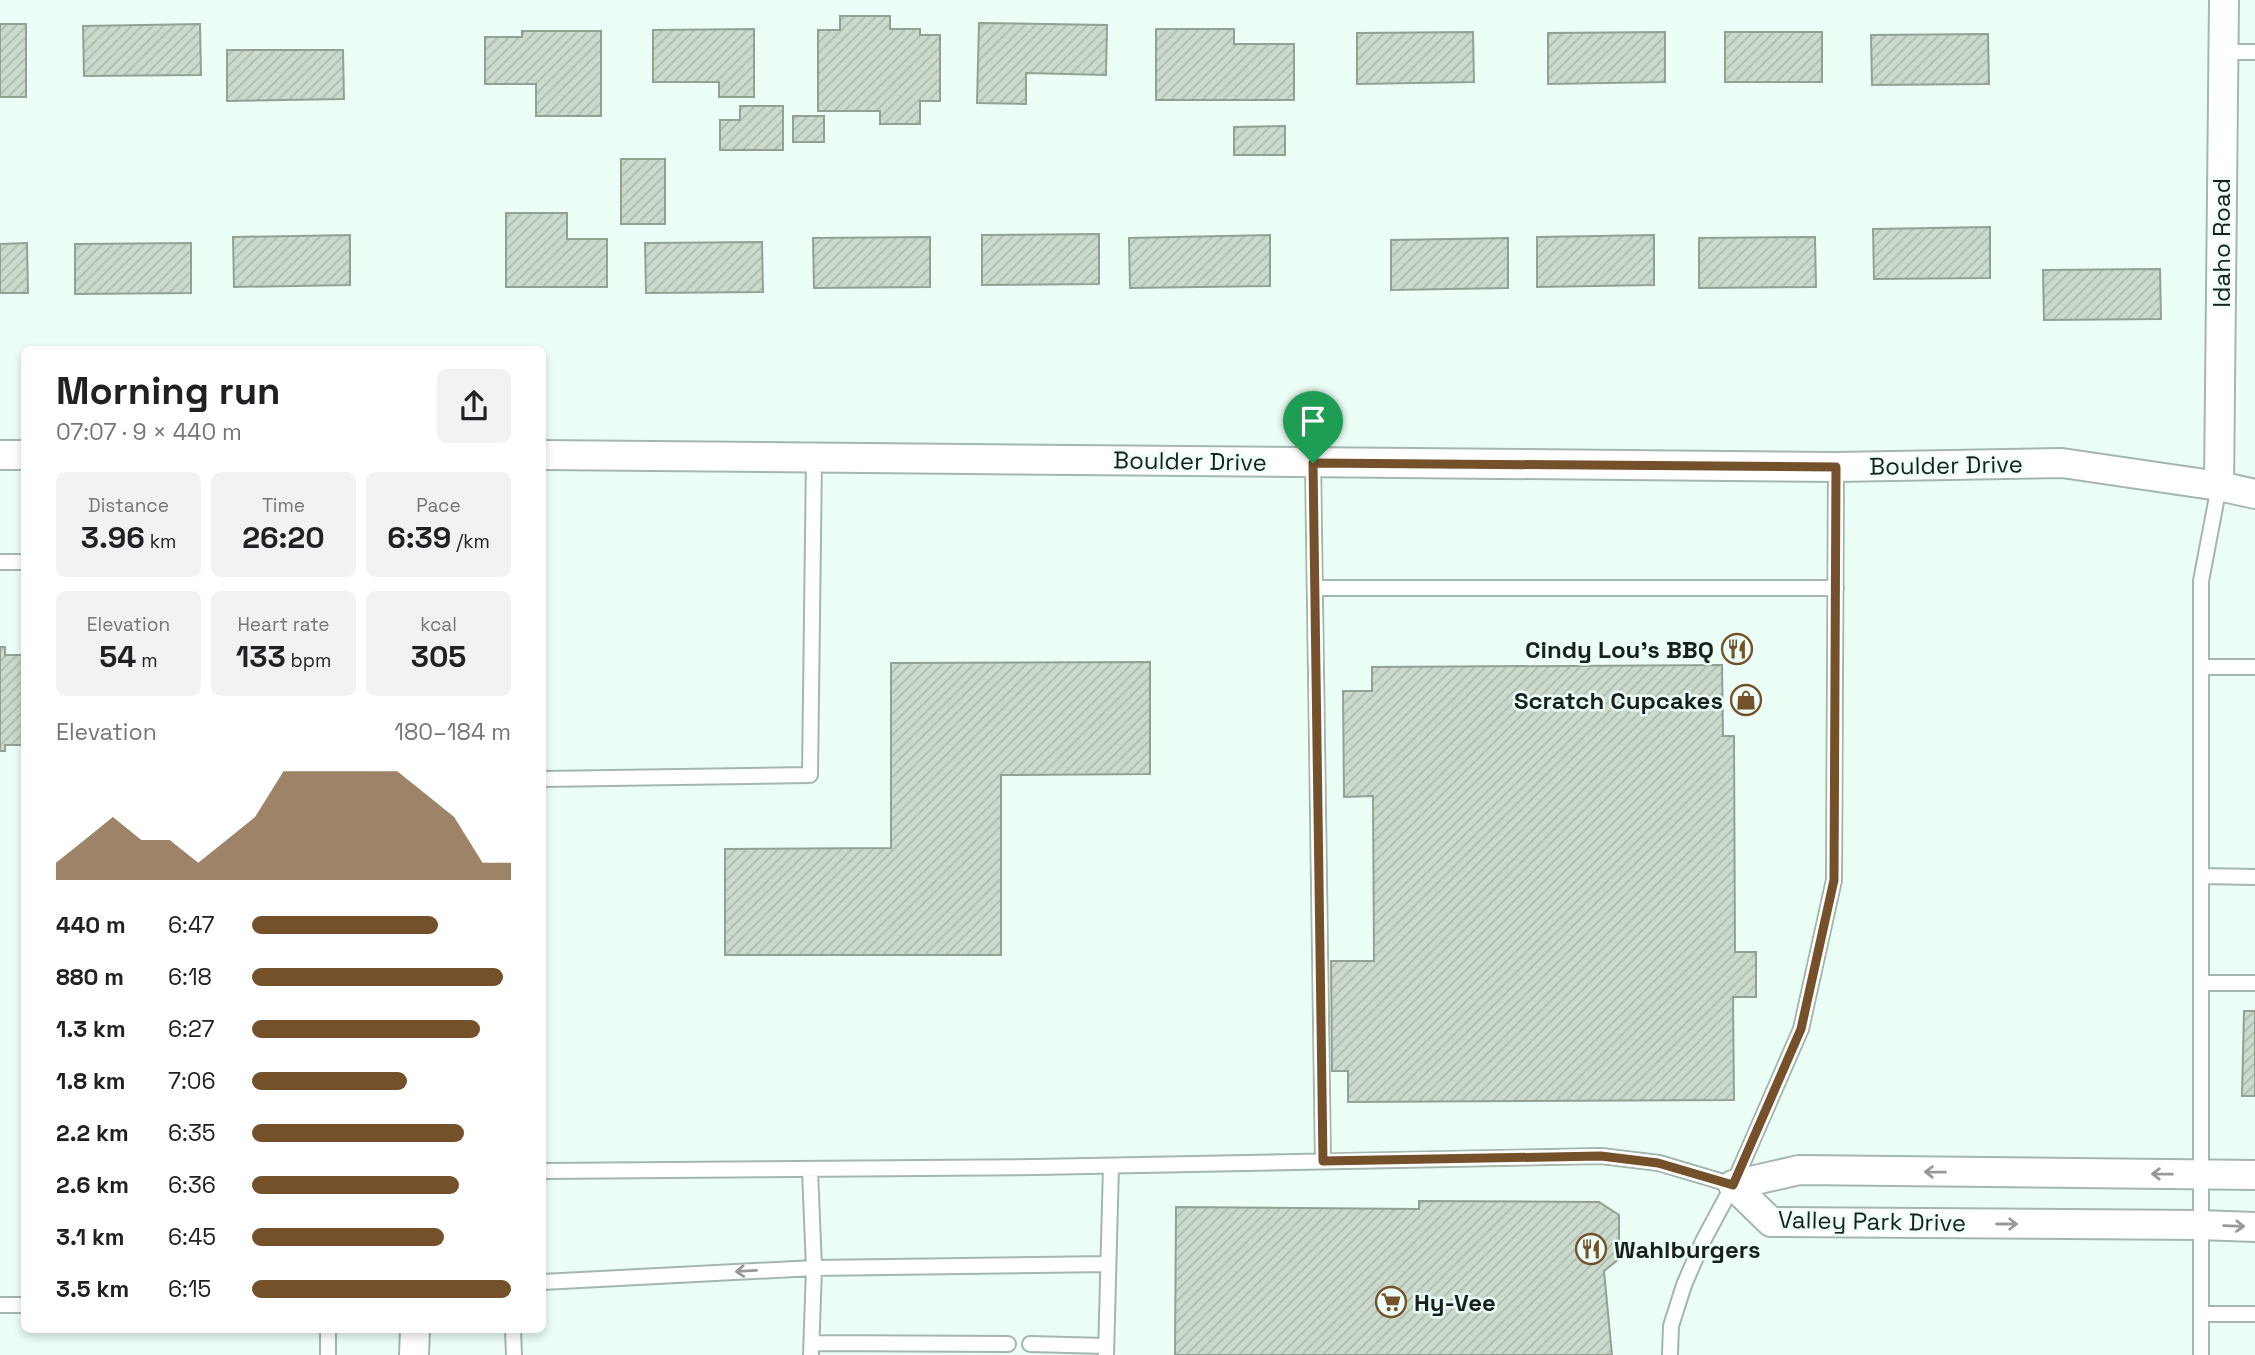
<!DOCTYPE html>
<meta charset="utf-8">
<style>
body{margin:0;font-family:"Space Grotesk",sans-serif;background:#f2f2f2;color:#202124;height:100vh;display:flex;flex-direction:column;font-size:26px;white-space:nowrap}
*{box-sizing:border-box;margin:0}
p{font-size:23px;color:#757577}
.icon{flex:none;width:38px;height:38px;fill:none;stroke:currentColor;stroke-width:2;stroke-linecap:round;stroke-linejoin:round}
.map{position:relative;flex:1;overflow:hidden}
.side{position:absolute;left:21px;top:346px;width:525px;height:987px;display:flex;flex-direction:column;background:#fff;border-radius:10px;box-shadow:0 4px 10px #0003}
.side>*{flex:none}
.pin{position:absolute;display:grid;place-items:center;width:60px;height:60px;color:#fff;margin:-72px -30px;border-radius:50% 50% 50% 0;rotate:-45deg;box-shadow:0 0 7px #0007}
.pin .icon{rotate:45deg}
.round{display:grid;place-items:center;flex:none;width:74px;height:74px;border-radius:10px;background:#f2f2f2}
.head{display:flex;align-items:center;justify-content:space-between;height:119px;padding:0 35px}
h1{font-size:38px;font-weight:700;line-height:52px}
.metrics{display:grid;grid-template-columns:repeat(3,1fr);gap:10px;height:119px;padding:7px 35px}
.metrics div{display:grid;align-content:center;border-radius:10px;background:#f2f2f2;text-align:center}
.metrics b{font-size:30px;font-weight:700}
.metrics small{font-size:19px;font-weight:400}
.metrics p{font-size:19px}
.chart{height:196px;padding:14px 35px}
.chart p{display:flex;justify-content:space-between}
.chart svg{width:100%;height:126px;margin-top:7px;fill:#75512b;opacity:.7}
ul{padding:0 35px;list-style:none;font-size:23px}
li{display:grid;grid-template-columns:112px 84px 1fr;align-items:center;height:52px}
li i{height:18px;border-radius:9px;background:#75512b}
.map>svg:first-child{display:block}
.building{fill:url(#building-hatch);stroke:#93a194;stroke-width:2}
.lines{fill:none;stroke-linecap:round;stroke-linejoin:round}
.service-casing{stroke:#a4b7af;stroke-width:18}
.minor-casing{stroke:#a4b7af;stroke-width:32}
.service{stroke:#fff;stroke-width:14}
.minor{stroke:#fff;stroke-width:28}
.oneway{stroke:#979a99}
.route-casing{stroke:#fff;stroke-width:14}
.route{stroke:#75512b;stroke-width:9}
.labels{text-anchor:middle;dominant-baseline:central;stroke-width:5;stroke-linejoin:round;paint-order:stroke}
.street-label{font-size:24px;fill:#181f1c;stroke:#ebfff6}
.poi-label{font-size:24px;font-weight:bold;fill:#181f1c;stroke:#ebfff6;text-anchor:end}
</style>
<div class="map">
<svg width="2255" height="1355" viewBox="0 0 2255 1355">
<defs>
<pattern id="building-hatch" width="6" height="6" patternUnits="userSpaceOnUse" patternTransform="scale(1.75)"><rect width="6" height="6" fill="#cbdacc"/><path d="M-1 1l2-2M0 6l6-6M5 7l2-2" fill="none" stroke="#aebbaf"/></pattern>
</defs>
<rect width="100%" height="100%" fill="#ebfff6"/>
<!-- building -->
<path class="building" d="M840,16h50v13h30v6h20v66h-20v23h-40v-13h-62v-81h22z
M979,23l128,2 -1,50 -80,-2v31l-49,-1z
M0,24h26v73h-26z
M200,24l1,51 -117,1 -1,-50z
M754,29v68h-35v-15h-66v-52z
M1156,29h78v15h60v56h-138z
M522,31h79v85h-65v-32h-51v-47h37z
M1473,32l1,50 -117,2v-51z
M1665,32v50l-117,2v-51z
M1725,32h97v50h-97z
M1988,34l1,50 -117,1 -1,-50z
M227,50h116l1,49 -117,2z
M740,106h43v44h-63v-30h20z
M793,116h31v26h-31z
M1285,126v29h-51v-28z
M621,159h44v65h-44z
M506,213h61v26h40v48h-101z
M1990,227v51l-116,1 -1,-50z
M1099,234v50l-117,1v-50z
M350,235v50l-116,2 -1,-50z
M1270,235v51l-140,2 -1,-50z
M1654,235v50l-117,2v-50z
M930,237v50l-116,1 -1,-50z
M1815,237l1,50 -117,1v-50z
M1508,238v50l-117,2v-50z
M762,242l1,50 -117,1 -1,-50z
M27,243l1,50h-28v-49z
M191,243v50l-116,1v-50z
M2160,269l1,50 -117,1 -1,-50z
M0,647h5v8h19v90h-19v6h-5z
M1150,662v112l-149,1v180h-276v-106l166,-1v-185z
M1722,665l1,71h11l1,216h21v45h-23l1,103 -386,2v-31h-16l-1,-110h43l-1,-165 -29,1 -1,-106h29v-24z
M2244,1011h11v85h-13z
M1419,1201l180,1 20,13v44l-15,12 8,84h-437l1,-148 243,2z"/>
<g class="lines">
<!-- service casing -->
<g class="service-casing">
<path id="service" d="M2223,52h32
M1313,463l10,698
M0,562h24
M1315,588h521
M2201,667h54
M542,779l268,-4 4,-317
M2201,876l54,1
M2201,983h54
M810,1170l4,98 -3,87
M542,1171l493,-4 566,-11 58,7 74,22
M542,1282l272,-14 294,-4
M0,1305h24
M2201,1314h54
M513,1330l1,25
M812,1343l196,1
M1030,1344l76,2
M328,1355v-25
M1106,1355l5,-189
M1670,1355l1,-29 13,-41 19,-44 30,-56 68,-156 33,-149 2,-413
M2201,1355v-774l18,-95"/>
</g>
<!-- minor casing -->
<g class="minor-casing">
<path id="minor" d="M0,455h24
M542,455l1294,12 226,-4 157,23 36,8
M2219,486l5,-486
M1733,1185l38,37 429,3 55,2
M1733,1185l66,-15 456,5
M414,1355l1,-25"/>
</g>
<!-- service -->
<use href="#service" class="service"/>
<!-- minor -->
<use href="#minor" class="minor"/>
</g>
<!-- one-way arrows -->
<defs><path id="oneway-shaft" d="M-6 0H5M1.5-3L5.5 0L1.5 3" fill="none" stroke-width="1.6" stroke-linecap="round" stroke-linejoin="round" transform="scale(1.75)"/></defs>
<g class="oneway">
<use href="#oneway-shaft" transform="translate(1935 1172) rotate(-179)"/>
<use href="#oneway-shaft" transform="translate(2162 1174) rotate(-179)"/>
<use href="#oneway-shaft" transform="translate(2007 1224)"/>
<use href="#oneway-shaft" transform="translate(2234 1226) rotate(2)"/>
<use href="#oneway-shaft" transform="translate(746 1271) rotate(177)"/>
</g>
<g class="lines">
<!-- route casing -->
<g class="route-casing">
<path id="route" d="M1313,463l523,4 -2,413 -33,149 -68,156 -75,-22 -57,-7 -278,5z"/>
</g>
<!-- route -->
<use href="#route" class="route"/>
</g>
<!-- icons -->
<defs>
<g id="restaurant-ring" transform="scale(1.575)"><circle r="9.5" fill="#ebfff6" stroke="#75512b" stroke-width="1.5"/><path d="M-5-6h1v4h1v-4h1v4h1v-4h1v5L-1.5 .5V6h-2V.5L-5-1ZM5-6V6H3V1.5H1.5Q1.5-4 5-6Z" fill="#75512b"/></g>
<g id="shop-ring" transform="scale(1.575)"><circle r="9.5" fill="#ebfff6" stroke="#75512b" stroke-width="1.5"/><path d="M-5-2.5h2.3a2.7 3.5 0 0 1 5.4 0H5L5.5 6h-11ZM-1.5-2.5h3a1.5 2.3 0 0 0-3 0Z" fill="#75512b"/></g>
<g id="supermarket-ring" transform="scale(1.575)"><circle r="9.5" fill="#ebfff6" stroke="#75512b" stroke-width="1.5"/><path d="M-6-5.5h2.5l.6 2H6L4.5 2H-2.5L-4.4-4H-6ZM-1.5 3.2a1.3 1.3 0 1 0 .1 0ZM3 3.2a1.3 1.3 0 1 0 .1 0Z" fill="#75512b"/></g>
</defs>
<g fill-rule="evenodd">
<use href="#restaurant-ring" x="1737" y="649"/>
<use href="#shop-ring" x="1746" y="700"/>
<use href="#restaurant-ring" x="1591" y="1249"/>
<use href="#supermarket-ring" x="1391" y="1302"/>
</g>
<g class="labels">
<!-- street labels -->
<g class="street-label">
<text transform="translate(2221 243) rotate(-90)">Idaho Road</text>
<text transform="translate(1190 461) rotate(1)">Boulder Drive</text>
<text transform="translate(1946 465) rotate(-1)">Boulder Drive</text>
<text transform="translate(1872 1221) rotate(1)">Valley Park Drive</text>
</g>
<!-- poi labels -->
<g class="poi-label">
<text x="1714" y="649">Cindy Lou's BBQ</text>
<text x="1723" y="700">Scratch Cupcakes</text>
<text x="1614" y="1249" text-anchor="start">Wahlburgers</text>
<text x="1414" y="1302" text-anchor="start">Hy-Vee</text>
</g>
</g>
</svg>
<div class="pin" style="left:1313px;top:463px;background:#1e9e55"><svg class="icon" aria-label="arrive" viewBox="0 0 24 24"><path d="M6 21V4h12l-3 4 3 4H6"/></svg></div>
<section class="side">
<div class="head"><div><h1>Morning run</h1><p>07:07 · 9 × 440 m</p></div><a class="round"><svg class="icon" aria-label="share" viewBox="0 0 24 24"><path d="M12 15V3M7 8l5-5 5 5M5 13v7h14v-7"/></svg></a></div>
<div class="metrics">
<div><p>Distance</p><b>3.96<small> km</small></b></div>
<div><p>Time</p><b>26:20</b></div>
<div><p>Pace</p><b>6:39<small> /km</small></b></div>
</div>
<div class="metrics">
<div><p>Elevation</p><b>54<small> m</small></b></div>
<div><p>Heart rate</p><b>133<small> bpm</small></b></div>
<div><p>kcal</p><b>305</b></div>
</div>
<div class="chart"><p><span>Elevation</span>180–184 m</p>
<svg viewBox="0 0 160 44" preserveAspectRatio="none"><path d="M0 44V38L10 30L20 22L30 30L40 30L50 38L60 30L70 22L80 6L90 6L100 6L110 6L120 6L130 14L140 22L150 38L160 38V44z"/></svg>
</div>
<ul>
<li><b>440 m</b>6:47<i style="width:72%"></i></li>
<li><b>880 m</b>6:18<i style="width:97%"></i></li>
<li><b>1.3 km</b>6:27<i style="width:88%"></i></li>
<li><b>1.8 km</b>7:06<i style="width:60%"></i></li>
<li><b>2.2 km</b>6:35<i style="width:82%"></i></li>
<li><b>2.6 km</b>6:36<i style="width:80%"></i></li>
<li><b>3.1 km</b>6:45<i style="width:74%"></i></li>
<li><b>3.5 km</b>6:15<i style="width:100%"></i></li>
</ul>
</section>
</div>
